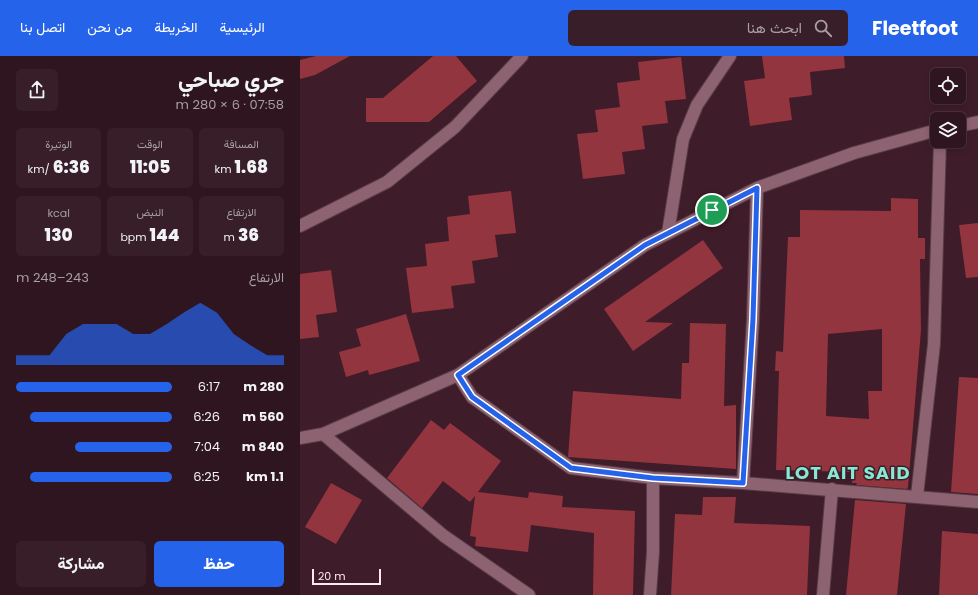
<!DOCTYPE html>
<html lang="ar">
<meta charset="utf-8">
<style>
body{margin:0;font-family:Poppins,Vazirmatn,sans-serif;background:#371e28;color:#f1f3f6;direction:rtl;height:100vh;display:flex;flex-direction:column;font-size:15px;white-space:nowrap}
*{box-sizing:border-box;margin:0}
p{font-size:13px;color:#a79fa4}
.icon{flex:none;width:22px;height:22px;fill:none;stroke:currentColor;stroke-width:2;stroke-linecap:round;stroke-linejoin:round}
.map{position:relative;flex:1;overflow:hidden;direction:ltr}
.details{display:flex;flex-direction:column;background:#2f151f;width:300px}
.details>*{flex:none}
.buttons{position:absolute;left:630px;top:12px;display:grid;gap:8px}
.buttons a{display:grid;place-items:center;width:36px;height:36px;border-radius:6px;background:#2f151f;box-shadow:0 2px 6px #0003,0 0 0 1px #4a343d;font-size:20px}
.scale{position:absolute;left:12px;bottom:10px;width:69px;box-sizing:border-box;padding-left:4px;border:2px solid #fde9ef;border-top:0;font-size:11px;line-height:14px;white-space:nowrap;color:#fde9ef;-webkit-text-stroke:3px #3f1c29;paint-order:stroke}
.pin{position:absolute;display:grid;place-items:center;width:34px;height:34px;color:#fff;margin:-17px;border:2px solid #fff;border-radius:50%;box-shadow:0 1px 4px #0007}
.round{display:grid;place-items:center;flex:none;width:42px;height:42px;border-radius:6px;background:#371e28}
.headline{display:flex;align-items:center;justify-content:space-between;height:68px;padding:0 16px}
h1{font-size:22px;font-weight:800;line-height:30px}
.metrics{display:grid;grid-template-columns:repeat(3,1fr);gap:6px;height:68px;padding:4px 16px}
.metrics div{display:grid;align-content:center;border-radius:6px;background:#371e28;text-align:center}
.metrics b{font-size:17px;font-weight:800}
.metrics small{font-size:11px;font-weight:400}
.metrics p{font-size:11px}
.chart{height:112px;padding:8px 16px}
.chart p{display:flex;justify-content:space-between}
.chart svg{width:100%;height:72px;margin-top:4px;fill:#2563eb;opacity:.7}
.action{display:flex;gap:8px;margin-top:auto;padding:8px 16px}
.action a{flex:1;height:46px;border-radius:6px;background:#2563eb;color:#fff;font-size:16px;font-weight:800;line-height:46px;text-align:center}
.action a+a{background:#371e28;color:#f1f3f6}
ul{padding:0 16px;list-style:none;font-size:13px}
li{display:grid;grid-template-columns:64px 48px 1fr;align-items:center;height:30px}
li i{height:10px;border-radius:5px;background:#2563eb}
header{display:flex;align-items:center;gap:24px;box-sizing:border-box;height:56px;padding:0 20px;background:#2563eb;color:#fff}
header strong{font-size:19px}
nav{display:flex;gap:22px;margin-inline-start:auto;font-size:14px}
.search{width:280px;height:36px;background:#371e28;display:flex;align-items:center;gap:10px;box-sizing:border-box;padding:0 14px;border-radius:6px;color:#a79fa4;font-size:15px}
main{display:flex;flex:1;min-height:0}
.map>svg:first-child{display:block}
.building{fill:#92353f;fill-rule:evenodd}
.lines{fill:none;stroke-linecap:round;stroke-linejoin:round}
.minor-casing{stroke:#583c47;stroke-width:14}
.minor{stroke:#8d6372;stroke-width:12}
.route-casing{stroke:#fff;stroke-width:8}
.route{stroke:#2563eb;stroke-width:5}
.labels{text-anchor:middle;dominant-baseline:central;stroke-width:3;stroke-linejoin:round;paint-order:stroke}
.district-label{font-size:18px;font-weight:bold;letter-spacing:1px;fill:#86e9d2;stroke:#3f1c29}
</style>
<header>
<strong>Fleetfoot</strong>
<div class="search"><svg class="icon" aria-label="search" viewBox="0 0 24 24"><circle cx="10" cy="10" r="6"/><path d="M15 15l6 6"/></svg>ابحث هنا</div>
<nav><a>الرئيسية</a><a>الخريطة</a><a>من نحن</a><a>اتصل بنا</a></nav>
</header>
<main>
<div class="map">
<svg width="678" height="539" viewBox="0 0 678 539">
<rect width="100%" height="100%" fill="#3f1c29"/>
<!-- building -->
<path class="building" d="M16,0h34l-35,19 -15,4v-19z
M133,0h23l21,25 -48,41h-63v-24h17z
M462,0h82l1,12 -35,4 2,23 -23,3 3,22 -42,6 -6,-45 21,-3z
M381,1l5,42 -21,2 3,22 -26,3 3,23 -23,3 3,22 -42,5 -6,-45 21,-2 -3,-22 25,-3 -3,-24 23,-3 -2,-18z
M211,135l5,42 -21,2 3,22 -26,4 3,22 -24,3 3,22 -42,5 -6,-45 21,-2 -2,-22 24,-3 -2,-24 23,-3 -2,-18z
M591,142l27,1v39h7v21h-5l1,71 -13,157 -1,2 -51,-4 1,-2h-5l1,-11 -77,-2 3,-99h-4l1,-20 7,1 5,-115h12v-27l91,1zM582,273v62h-14l1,28 -43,-3 2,-82z
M678,167v54l-12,1 -7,-53z
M403,184l20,28 -78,54 28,1 -40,28 -29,-42z
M31,214l6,42 -21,3 3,22 -19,2v-65z
M106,258l14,47 -51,14 -1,-5 -22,7 -7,-25 22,-6 -5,-17z
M390,267l36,1 -2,82 12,-1v64l-168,-12 5,-66 108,8 1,-36h7z
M659,321l19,1v116l-27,-2z
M131,364l13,10 6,-7 51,38 -23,31 50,6 1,-6 34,4 -1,11 73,4 -2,84h-40l1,-62 -63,-8 -3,27 -53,-6 1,-9 -6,-1 5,-40 -5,6 -27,-21 -21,27 -35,-30z
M31,427l31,17 -26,44 -31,-17z
M403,441h33l-2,26 76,3 -3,69h-136l4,-81 27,1z
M555,444l51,4 -9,91h-51z
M642,475l36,3v61h-39z"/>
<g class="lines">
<!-- minor casing -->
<g class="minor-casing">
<path id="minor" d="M659,70l19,-4
M0,170l87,-44 68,-55 67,-71
M368,177l15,-94 14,-34 33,-49
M158,319l14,22 99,71 82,10 90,5 235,19
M23,378l121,102 85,59
M0,382l23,-4 135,-59 187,-130 112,-57 97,-35 83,-23
M443,427l10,-164 4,-131
M617,440l17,-152 6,-203
M350,539l3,-43v-74
M523,539l9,-106"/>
</g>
<!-- minor -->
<use href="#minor" class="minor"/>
</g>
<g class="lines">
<!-- route casing -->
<g class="route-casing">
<path id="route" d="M457,132l-4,131 -10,164 -90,-5 -82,-10 -99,-71 -14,-22 187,-130z"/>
</g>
<!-- route -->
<use href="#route" class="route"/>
</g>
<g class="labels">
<!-- district labels -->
<g class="district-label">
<text x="548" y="416">LOT AIT SAID</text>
</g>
</g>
</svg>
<div class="buttons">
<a><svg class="icon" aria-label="locate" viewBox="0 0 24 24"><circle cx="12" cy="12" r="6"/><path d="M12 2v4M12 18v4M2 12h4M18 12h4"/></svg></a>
<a><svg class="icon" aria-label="layers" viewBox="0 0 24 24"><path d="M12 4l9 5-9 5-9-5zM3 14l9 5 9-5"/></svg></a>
</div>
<div class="scale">20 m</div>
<div class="pin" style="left:412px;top:154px;background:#1e9e55"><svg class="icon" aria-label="arrive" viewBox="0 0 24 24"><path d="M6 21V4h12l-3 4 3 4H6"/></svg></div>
</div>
<section class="details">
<div class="headline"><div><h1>جري صباحي</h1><p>07:58 · 6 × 280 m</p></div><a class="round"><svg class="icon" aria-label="share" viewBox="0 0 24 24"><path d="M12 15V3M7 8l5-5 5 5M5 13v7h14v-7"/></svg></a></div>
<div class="metrics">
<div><p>المسافة</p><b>1.68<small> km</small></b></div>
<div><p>الوقت</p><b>11:05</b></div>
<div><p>الوتيرة</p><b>6:36<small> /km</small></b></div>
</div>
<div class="metrics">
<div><p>الارتفاع</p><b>36<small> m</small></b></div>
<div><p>النبض</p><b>144<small> bpm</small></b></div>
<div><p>kcal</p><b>130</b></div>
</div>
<div class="chart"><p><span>الارتفاع</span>243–248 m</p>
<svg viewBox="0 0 160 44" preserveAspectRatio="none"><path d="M0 44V38L10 38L20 38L30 25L40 19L50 19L60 19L70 25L80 25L90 19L100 12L110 6L120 12L130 25L140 32L150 38L160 38V44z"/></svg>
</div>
<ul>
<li><b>280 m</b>6:17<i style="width:100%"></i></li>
<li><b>560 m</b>6:26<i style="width:91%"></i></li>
<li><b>840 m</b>7:04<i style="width:62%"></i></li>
<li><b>1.1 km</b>6:25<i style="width:91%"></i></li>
</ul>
<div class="action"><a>حفظ</a><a>مشاركة</a></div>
</section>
</main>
